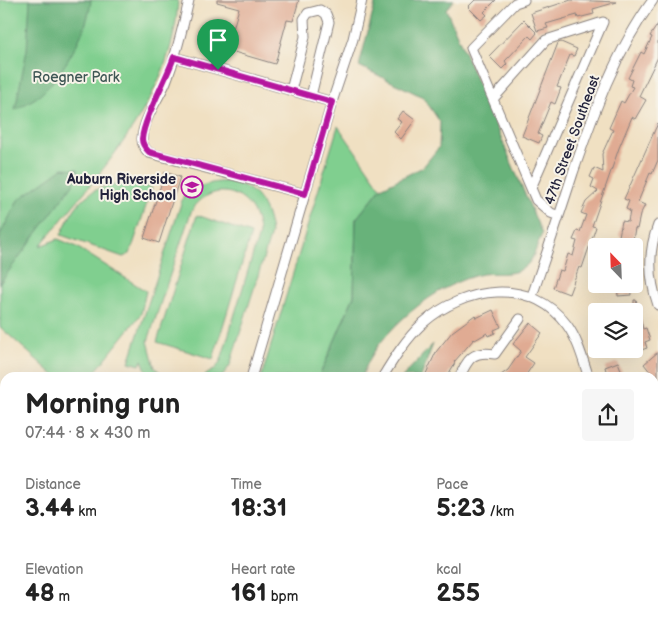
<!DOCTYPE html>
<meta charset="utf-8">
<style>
body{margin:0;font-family:"Balsamiq Sans",sans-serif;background:#f6f6f6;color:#222;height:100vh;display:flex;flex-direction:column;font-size:19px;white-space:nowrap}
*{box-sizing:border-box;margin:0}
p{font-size:16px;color:#767676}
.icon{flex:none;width:28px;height:28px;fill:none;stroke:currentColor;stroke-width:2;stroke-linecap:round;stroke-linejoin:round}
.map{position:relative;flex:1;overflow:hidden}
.panel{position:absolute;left:0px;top:372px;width:659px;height:266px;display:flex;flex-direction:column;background:#fff;border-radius:15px 15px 0 0;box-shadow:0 5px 20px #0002}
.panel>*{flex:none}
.needle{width:32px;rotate:337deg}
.controls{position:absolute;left:588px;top:238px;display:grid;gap:10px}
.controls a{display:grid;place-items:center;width:55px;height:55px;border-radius:5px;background:#fff;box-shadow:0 5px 20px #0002;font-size:25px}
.pin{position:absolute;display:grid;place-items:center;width:42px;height:42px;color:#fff;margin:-51px -21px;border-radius:50% 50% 50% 0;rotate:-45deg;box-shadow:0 0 5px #0007}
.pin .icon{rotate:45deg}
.round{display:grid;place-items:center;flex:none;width:52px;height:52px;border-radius:5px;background:#f6f6f6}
.headline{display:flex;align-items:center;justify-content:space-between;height:85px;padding:0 25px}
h1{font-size:28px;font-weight:800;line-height:38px}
.figures{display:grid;grid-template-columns:repeat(3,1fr);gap:8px;height:85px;padding:5px 25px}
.figures div{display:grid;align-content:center}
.figures b{font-size:25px;font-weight:800}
.figures small{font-size:14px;font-weight:400}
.figures p{font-size:14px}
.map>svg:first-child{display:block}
.green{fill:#80cf8f;stroke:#517865}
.forest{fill:#68b27a;stroke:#456a5a}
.building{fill:#e0ab93}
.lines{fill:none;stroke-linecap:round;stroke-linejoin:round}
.minor-casing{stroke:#89817e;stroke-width:11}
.minor{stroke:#fff;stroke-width:9}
.route-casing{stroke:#fff;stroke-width:10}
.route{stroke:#b5179e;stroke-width:6}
.labels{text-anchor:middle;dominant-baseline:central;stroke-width:4;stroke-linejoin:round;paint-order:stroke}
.park-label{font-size:14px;fill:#3e5654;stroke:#f7f3e8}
.street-label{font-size:14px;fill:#22223b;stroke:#f7f3e8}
.poi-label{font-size:14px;font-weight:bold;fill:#22223b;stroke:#f7f3e8;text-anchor:end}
</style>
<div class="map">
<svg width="658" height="638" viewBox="0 0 658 638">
<rect width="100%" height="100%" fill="#f7f3e8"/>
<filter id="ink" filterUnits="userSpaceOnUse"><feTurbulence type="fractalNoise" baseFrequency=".02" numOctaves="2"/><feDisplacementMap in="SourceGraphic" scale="10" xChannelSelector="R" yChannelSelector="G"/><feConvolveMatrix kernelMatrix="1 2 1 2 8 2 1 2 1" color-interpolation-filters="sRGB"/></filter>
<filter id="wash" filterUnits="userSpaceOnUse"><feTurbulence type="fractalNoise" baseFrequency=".0096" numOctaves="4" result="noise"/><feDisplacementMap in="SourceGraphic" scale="20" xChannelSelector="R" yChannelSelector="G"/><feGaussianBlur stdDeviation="1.12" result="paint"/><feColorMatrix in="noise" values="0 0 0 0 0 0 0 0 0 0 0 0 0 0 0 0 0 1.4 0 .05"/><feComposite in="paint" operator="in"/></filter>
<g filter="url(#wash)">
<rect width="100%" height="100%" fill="#f0e0c2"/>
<!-- green -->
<path class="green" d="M0,0h178c-4,98 -80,174 -138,246l18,-7 17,7 71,45 -5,23 -50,63h-35l-56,-50z
M338,126l43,62 -25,31 -2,77 -35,81 -58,1z
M189,179l11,4 -1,4c40,-16 68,5 72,47l-41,131 -8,12h-19l13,-9 5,-8 38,-126c-1,-41 -46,-59 -68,-22l-43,129 7,27 12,9h-18l-7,-17 -2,5 -11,-3z
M136,182l16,6 -22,66 -7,3 -62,-22c18,-41 31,-50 75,-53z
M197,215l54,19 -38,125 -56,-17z
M199,634h70l-3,4h-69z"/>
<!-- forest -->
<path class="forest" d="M30,0h61c-2,29 -28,74 -50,94 -7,6 -18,11 -26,16l12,-60z
M376,0h78l-8,9 96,225c-4,8 -8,25 -15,31 -13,12 -28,7 -44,9 -45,8 -108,59 -121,103h-43l35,-81 2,-77 25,-31 42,-21 16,-20 1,-25 -17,-25 -64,-31z
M63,168l15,1 1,7 -79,107v-48l18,-35z
M433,344l-12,33h-19l2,-2z"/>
<g id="blocks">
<!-- building -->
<path class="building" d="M217,0h82l-6,21 -6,-1 -12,44 -48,-14 12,-42 -22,-6z
M475,0h21l-12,12 3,3 -6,5 -13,-13z
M571,0l46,2 -24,7 1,5 -16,4 -1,-3 -31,9 2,4 -11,3 -6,-18z
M524,20l13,13 -5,6 -3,-3 -24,25 2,3 -5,5 -13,-13z
M658,24v33l-19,39 7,4 -11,19 -3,-2 -13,31 -27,78 4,1 -14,41 -3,-1 -10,27 -16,-6 6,-18 4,1 5,-17 5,2 4,-15 -4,-1 4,-9 3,1 6,-17 -5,-2 5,-11 12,-11 -7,-4 3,-8 -4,-2 4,-9 9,4 -1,-18 11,-24 -4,-2 12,-27 3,2 9,-16 -3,-1 2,-6 -4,-2 13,-26 3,2 8,-17 -2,-1z
M561,42l16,7 -3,7 -4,-1 -13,32 4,1 -6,16 -4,-2 -13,32 4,2 -3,7 -17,-7 36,-93z
M403,111l12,9 -14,19 -7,-7 8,-10 -5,-3z
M658,123v37l-6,14 -2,-1 -12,29 7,3 -5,10 -3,14 -2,-1 -3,18h-8v-9l-5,-1 3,-15 6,1 2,-11 -4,-2 3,-8 -5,-2z
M165,172l15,5 -21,66 -15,-5z
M617,284h13l1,11 -13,1z
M634,300h2l7,29 3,-1 4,12 -5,2 2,6 -11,4 -2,-6v-35h-15v-2l15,-4z
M493,310l8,17 -7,3 1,3 -7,3 -1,-3 -12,7 -1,-1 -20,23 1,1 -9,15h-22l12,-26 16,-20 23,-17 1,3z
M530,323l12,10 -17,24 9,6 -10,15h-27l11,-8 13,-19 -8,-7z
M658,352v30l-14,-18z
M618,362l6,16h-16l-3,-11z"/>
</g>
</g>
<g filter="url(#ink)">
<use href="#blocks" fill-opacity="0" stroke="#89817e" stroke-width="1"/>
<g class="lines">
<!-- minor casing -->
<g class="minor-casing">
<path id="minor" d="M189,0c-6,27 -13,56 -23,82 -8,18 -23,37 -24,57 0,6 3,10 7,14l156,41
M524,0l-9,3 -44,45 65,152 15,13 8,3
M174,57l158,45
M291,90l14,-53 -1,-18 4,-6 12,-3 6,4 3,8 -18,74
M493,99l53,-59 57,-18 -72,166
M658,225c-10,26 -9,54 0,80
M532,296c14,-41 28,-82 41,-123 21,-61 42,-121 80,-173
M251,378l81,-276 21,-63 9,-39
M382,378c12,-20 24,-39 41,-55 41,-36 108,-47 144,2 11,15 16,35 22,53
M459,378c9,-19 13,-28 36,-24l25,-35
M0,472l5,-2
M644,634l5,4
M87,638l6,-4
M174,638l2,-4
M284,638l3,-4
M377,638l2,-4
M437,638l3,-4
M571,638l1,-4"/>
</g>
<!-- minor -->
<use href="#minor" class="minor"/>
</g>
</g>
<g class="lines" filter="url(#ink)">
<!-- route casing -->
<g class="route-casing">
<path id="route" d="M174,57l158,45 -27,92 -156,-42c-4,-4 -7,-8 -7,-13 2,-21 24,-59 32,-82z"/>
</g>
<!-- route -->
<use href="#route" class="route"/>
</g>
<!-- icons -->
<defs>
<g id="school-ring" transform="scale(1.125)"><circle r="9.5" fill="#f7f3e8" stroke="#b5179e" stroke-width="1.5"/><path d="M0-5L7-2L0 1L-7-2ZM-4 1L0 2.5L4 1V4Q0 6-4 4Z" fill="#b5179e"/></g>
</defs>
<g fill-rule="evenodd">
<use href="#school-ring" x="192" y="187"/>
</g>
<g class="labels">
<!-- park labels -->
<g class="park-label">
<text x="76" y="77">Roegner Park</text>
</g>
<!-- street labels -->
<g class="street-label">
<text transform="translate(572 140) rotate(-70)">47th Street Southeast</text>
</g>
<!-- poi labels -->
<g class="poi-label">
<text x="176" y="179">Auburn Riverside<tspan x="176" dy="16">High School</tspan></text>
</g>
</g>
</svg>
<div class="controls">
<a><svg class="needle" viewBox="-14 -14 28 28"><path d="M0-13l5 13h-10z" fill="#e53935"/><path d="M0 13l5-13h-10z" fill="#767676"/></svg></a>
<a><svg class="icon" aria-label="layers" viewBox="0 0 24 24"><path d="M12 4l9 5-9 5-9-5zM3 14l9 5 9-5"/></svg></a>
</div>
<div class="pin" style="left:218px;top:70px;background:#1e9e55"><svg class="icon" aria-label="arrive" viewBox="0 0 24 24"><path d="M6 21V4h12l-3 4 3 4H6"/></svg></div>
<section class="panel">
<div class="headline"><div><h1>Morning run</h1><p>07:44 · 8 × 430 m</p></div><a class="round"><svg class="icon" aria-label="share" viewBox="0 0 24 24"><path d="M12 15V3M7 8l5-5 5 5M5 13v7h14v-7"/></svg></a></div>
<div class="figures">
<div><p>Distance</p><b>3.44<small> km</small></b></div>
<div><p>Time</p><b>18:31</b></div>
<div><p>Pace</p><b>5:23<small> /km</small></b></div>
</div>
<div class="figures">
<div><p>Elevation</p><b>48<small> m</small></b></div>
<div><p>Heart rate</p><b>161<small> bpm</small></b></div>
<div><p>kcal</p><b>255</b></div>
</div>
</section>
</div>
